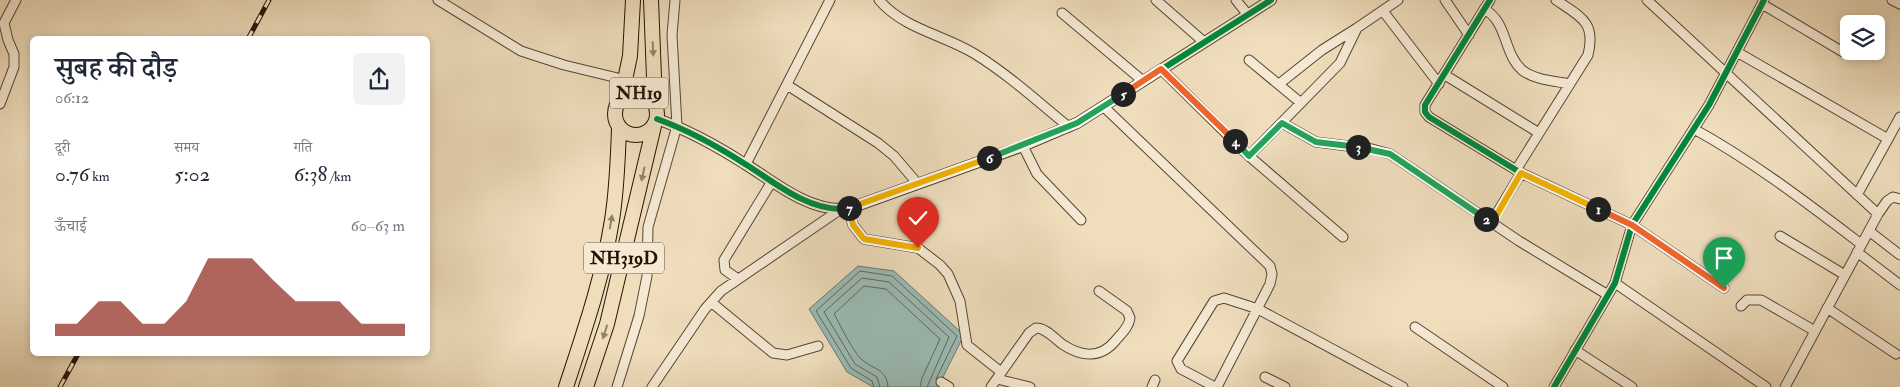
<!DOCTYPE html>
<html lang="hi">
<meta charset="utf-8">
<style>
body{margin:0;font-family:"IM FELL Double Pica","Noto Serif Devanagari",serif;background:#f2f2f3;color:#1f2937;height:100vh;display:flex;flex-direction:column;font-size:19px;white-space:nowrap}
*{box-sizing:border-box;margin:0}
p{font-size:16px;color:#747a83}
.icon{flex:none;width:28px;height:28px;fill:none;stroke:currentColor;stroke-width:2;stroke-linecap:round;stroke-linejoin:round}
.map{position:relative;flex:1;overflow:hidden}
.details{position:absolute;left:30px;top:36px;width:400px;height:320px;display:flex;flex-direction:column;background:#fff;border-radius:8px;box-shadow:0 2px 8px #0003}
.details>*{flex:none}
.buttons{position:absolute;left:1840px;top:15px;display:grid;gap:10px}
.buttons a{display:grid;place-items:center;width:45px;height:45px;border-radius:8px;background:#fff;box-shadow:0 2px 8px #0003;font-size:25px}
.pin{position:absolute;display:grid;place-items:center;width:42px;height:42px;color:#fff;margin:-51px -21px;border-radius:50% 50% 50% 0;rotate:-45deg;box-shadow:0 0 5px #0007}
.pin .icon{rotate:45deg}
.km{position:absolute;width:25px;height:25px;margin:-12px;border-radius:50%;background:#222;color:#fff;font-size:14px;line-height:25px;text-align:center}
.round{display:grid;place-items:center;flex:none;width:52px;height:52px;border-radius:8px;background:#f2f2f3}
.summary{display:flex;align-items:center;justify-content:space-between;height:85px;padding:0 25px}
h1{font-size:28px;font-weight:600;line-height:38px}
.stats{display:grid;grid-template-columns:repeat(3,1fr);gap:8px;height:85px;padding:5px 25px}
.stats div{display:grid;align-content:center}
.stats b{font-size:21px;font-weight:600}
.stats small{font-size:14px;font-weight:400}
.stats p{font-size:14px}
.chart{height:140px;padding:10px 25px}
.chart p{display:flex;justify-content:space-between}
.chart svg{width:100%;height:90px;margin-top:5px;fill:#8f2418;opacity:.7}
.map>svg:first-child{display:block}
.water{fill:#9abbb5;stroke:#6a786f}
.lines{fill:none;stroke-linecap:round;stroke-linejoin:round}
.shore{stroke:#5e675d;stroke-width:1}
.minor-casing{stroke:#564633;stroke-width:11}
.tertiary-casing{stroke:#564633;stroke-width:12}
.trunk-casing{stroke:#231305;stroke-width:16}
.minor{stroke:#f5e9d3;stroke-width:9}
.tertiary{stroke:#f5e9d3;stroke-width:10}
.trunk{stroke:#efddbc;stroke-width:14}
.rail-casing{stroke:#231305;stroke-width:5}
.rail{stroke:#f5e9d3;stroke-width:3;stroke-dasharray:9;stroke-linecap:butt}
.cycleway-casing{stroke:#f5e9d3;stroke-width:9}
.cycleway{stroke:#00873e;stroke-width:6}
.oneway{fill:#93826a}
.split-1-casing{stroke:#fff;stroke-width:10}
.split-2-casing{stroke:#fff;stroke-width:10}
.split-3-casing{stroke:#fff;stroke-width:10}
.split-4-casing{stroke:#fff;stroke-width:10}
.split-5-casing{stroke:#fff;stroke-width:10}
.split-6-casing{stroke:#fff;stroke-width:10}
.split-7-casing{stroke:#fff;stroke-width:10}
.split-8-casing{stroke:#fff;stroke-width:10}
.split-1{stroke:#f0652b;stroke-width:6}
.split-2{stroke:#f5b400;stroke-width:6}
.split-3{stroke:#22a559;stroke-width:6}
.split-4{stroke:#22a559;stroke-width:6}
.split-5{stroke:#f0652b;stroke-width:6}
.split-6{stroke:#22a559;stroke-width:6}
.split-7{stroke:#f5b400;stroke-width:6}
.split-8{stroke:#f5b400;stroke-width:6}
.labels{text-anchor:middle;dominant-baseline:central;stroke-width:5;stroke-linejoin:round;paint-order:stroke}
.shield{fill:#f5e9d3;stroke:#625343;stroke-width:1}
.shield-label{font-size:18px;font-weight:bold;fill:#231305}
</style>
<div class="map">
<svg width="1900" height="387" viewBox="0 0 1900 387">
<rect width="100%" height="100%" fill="#efddbc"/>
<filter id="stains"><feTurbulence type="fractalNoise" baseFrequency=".004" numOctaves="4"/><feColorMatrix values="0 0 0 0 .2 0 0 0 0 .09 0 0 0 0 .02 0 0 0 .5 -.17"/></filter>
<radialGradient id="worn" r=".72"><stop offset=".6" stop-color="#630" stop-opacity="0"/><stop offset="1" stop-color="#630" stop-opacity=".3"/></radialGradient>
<!-- water -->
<path class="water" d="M858,266l36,5 70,64 -26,52h-65l-26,-15 -38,-63z"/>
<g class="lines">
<!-- shore -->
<path class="shore" d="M874,387l-2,-6 -21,-13 -35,-57 44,-40 32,5 65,60 -21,43
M880,387l-3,-10 -22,-13 -31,-52 38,-34 27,4 60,55 -22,50
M888,387c-1,-19 -17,-18 -28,-29 -10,-12 -18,-30 -26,-44l30,-28 22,3 54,50 -18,39 -2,9"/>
<!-- minor casing -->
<g class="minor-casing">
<path id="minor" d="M438,0l83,51 43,14 62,15
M879,0c25,29 65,35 96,54 34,21 63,48 94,73
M1156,0l48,42
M1236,0l12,15
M1445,0l24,35
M1490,0l-65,105v7l4,5 92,56 111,52 92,63
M1647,0l231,214
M1892,0l8,4
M1762,4l81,48
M1484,9c24,13 19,44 38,61 12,10 33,11 48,14
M1383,11l56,73
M1062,13l81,68
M1737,52l151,87 12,-22
M1249,60l52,43
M1161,69l88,87 94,81
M1445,75l94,58
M1279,84l43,-34 35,-22
M787,85l91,58 16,13 23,27
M0,104l14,-37v-13l-6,-14 -4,-17 12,-23
M1104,107l166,159 2,8 -2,10 -53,103
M1282,123l34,19 56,7 18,5 129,87 89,54
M1694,129c60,33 113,74 167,115
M1023,146l14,28 44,46
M1249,156l91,-93 17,-35 41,-28
M746,164l84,-164
M1516,170l72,-115c8,-33 -7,-38 -32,-55
M1857,195l31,-56
M848,208l5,17 11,14 54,9 22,17 8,9 12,27 7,44 34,27
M1491,223l30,-50
M1869,231l31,24
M1780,236l65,39
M1857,252l43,33
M738,279l-13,-9 -1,-10 47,-77
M1615,283l151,104
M711,302l62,51 14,2 31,-9
M1741,306l6,-6h14l54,31
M1827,308l69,46
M1415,327l88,60
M1575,350l57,37
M1265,377l20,10
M997,379l33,8
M941,382l8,5
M617,387l22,-71 8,-40 1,-49 29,-101 -5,-91 3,-35
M652,387l53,-78 16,-18 120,-82
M991,387l38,-54 7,-5c10,0 18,10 26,16 19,13 39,15 54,-4 6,-7 13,-13 14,-22l-3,-7 -28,-20
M1152,387l3,-7
M1215,387l-34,-18 -4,-8 37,-60 10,-3 34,11 145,78
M1554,387l61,-104 17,-58 77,-120 55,-105
M1785,387l93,-173 9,-13 6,-4 7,2"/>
</g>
<!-- tertiary casing -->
<g class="tertiary-casing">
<path id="tertiary" d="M657,119c31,11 60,27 88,45 28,17 60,45 96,45 6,0 13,-2 18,-4l164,-59 54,-23 194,-123"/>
</g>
<!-- trunk casing -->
<g class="trunk-casing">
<path id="trunk" d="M651,0l4,103
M615 114a21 21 0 1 1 42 0a21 21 0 1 1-42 0Z
M621,99l9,-43 3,-56
M566,387c18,-55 37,-110 46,-167 5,-31 6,-61 7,-92
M586,387l21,-63 47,-198"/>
</g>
<!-- minor -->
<use href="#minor" class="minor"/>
<!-- tertiary -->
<use href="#tertiary" class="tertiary"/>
<!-- trunk -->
<use href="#trunk" class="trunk"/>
<!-- rail casing -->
<g class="rail-casing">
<path id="rail" d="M248,39l21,-39
M60,387l18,-33"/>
</g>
<!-- rail -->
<use href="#rail" class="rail"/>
<!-- cycleway casing -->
<g class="cycleway-casing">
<path id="cycleway" d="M1490,0l-65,105v7l4,5 92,56 111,52 92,63
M657,119c31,11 60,27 88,45 28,17 60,45 96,45 6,0 13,-2 18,-4l164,-59 54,-23 194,-123
M1554,387l61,-104 17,-58 77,-120 55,-105"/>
</g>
<!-- cycleway -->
<use href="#cycleway" class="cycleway"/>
</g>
<!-- one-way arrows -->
<defs><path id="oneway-solid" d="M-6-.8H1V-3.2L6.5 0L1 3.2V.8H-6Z" transform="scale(1.25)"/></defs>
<g class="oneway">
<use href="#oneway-solid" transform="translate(653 49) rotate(87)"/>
<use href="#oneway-solid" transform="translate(643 174) rotate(102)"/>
<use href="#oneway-solid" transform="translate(611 222) rotate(-80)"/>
<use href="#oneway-solid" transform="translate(605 332) rotate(107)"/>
</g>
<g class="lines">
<!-- split-1 casing -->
<g class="split-1-casing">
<path id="split-1" d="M1598,209l34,16 92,63"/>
</g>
<!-- split-2 casing -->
<g class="split-2-casing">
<path id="split-2" d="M1486,219l6,4 29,-50 77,36"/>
</g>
<!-- split-3 casing -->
<g class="split-3-casing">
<path id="split-3" d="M1358,147l32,7 96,65"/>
</g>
<!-- split-4 casing -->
<g class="split-4-casing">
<path id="split-4" d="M1235,141l14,15 33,-33 34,19 42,5"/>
</g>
<!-- split-5 casing -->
<g class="split-5-casing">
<path id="split-5" d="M1123,94l38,-25 74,72"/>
</g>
<!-- split-6 casing -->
<g class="split-6-casing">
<path id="split-6" d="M989,158l88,-35 46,-29"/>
</g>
<!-- split-7 casing -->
<g class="split-7-casing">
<path id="split-7" d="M849,208l140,-50"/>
</g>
<!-- split-8 casing -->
<g class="split-8-casing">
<path id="split-8" d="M849,208l4,17 11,14 54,9"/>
</g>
<!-- split-1 -->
<use href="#split-1" class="split-1"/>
<!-- split-2 -->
<use href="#split-2" class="split-2"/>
<!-- split-3 -->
<use href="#split-3" class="split-3"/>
<!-- split-4 -->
<use href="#split-4" class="split-4"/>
<!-- split-5 -->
<use href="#split-5" class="split-5"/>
<!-- split-6 -->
<use href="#split-6" class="split-6"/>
<!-- split-7 -->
<use href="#split-7" class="split-7"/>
<!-- split-8 -->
<use href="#split-8" class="split-8"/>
</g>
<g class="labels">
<!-- shield labels -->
<g class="shield">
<rect x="610" y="77.5" width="58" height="31" rx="4"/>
<rect x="584" y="242.5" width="80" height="31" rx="4"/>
</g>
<g class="shield-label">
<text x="639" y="93">NH19</text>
<text x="624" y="258">NH319D</text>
</g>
</g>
<rect width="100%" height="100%" filter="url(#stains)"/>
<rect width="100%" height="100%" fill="url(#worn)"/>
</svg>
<div class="buttons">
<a><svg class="icon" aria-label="layers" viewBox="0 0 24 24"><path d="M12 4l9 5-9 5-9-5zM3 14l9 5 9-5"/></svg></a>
</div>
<div class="pin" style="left:1724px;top:288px;background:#1e9e55"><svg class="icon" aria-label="arrive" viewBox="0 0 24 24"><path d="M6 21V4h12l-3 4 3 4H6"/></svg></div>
<div class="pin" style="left:918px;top:248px;background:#d93025"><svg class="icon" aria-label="check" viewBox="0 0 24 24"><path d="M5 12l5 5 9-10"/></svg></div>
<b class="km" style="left:1598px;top:209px">1</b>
<b class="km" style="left:1486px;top:219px">2</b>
<b class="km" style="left:1358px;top:147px">3</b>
<b class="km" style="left:1235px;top:141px">4</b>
<b class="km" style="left:1123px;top:94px">5</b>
<b class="km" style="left:989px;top:158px">6</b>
<b class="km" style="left:849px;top:208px">7</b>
<section class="details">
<div class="summary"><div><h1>सुबह की दौड़</h1><p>06:12</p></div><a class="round"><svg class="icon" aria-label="share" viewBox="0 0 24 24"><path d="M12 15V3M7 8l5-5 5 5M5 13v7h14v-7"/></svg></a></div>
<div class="stats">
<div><p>दूरी</p><b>0.76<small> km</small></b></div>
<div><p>समय</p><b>5:02</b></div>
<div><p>गति</p><b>6:38<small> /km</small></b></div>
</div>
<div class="chart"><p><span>ऊँचाई</span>60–63 m</p>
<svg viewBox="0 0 160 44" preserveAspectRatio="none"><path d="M0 44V38L10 38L20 27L30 27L40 38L50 38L60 27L70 6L80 6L90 6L100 17L110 27L120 27L130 27L140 38L150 38L160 38V44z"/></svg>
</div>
</section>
</div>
